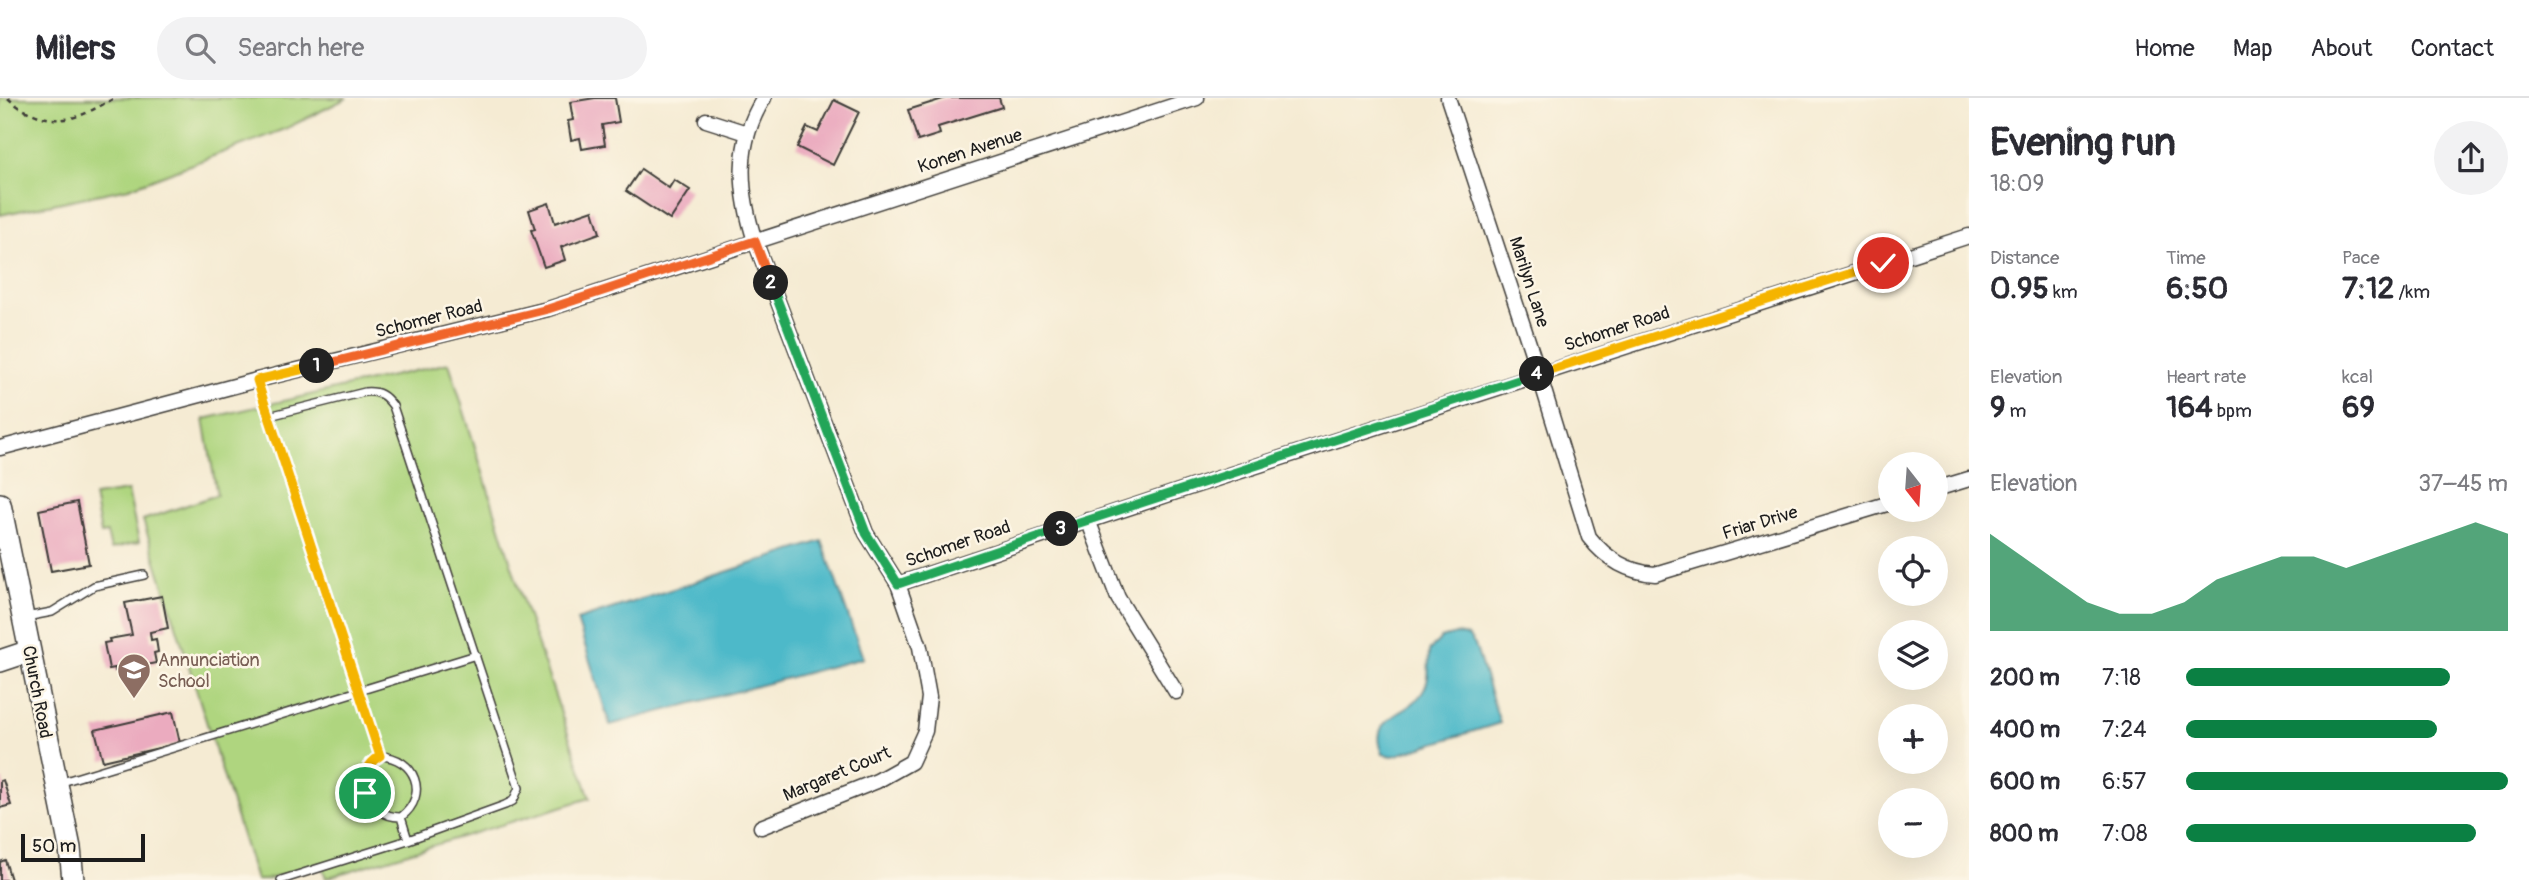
<!DOCTYPE html>
<meta charset="utf-8">
<style>
body{margin:0;font-family:Pangolin,sans-serif;background:#f2f2f3;color:#2b2b33;height:100vh;display:flex;flex-direction:column;font-size:26px;white-space:nowrap}
*{box-sizing:border-box;margin:0}
p{font-size:23px;color:#7c7c81}
.icon{flex:none;width:38px;height:38px;fill:none;stroke:currentColor;stroke-width:2;stroke-linecap:round;stroke-linejoin:round}
.map{position:relative;flex:1;overflow:hidden}
.details{display:flex;flex-direction:column;background:#fff;width:560px}
.details>*{flex:none}
.needle{width:46px;rotate:163deg}
.controls{position:absolute;left:1878px;top:354px;display:grid;gap:14px}
.controls a{display:grid;place-items:center;width:70px;height:70px;border-radius:50%;background:#fff;box-shadow:0 7px 28px #0002;font-size:35px}
.scale{position:absolute;left:21px;bottom:18px;width:124px;box-sizing:border-box;padding-left:7px;border:4px solid #1c1c1c;border-top:0;font-size:19px;line-height:24px;white-space:nowrap;color:#1c1c1c;-webkit-text-stroke:5px #fcf5e5;paint-order:stroke}
.pin{position:absolute;display:grid;place-items:center;width:60px;height:60px;color:#fff;margin:-30px;border:4px solid #fff;border-radius:50%;box-shadow:0 2px 7px #0007}
.km{position:absolute;width:35px;height:35px;margin:-18px;border-radius:50%;background:#222;color:#fff;font-size:19px;line-height:35px;text-align:center}
.round{display:grid;place-items:center;flex:none;width:74px;height:74px;border-radius:37px;background:#f2f2f3}
.summary{display:flex;align-items:center;justify-content:space-between;height:119px;padding:0 21px}
h1{font-size:38px;font-weight:700;line-height:52px}
.figures{display:grid;grid-template-columns:repeat(3,1fr);gap:10px;height:119px;padding:7px 21px}
.figures div{display:grid;align-content:center}
.figures b{font-size:30px;font-weight:700}
.figures small{font-size:19px;font-weight:400}
.figures p{font-size:19px}
.chart{height:196px;padding:14px 21px}
.chart p{display:flex;justify-content:space-between}
.chart svg{width:100%;height:126px;margin-top:7px;fill:#0b8043;opacity:.7}
ul{padding:0 21px;list-style:none;font-size:23px}
li{display:grid;grid-template-columns:112px 84px 1fr;align-items:center;height:52px}
li i{height:18px;border-radius:9px;background:#0b8043}
header{display:flex;align-items:center;gap:42px;box-sizing:border-box;height:98px;padding:0 35px;background:#fff;border-bottom:2px solid #e1e1e2}
header strong{font-size:33px}
nav{display:flex;gap:38px;margin-inline-start:auto;font-size:24px}
.search{width:490px;height:63px;background:#f2f2f3;display:flex;align-items:center;gap:18px;box-sizing:border-box;padding:0 24px;border-radius:38px;color:#7c7c81;font-size:26px}
main{display:flex;flex:1;min-height:0}
.map>svg:first-child{display:block}
.green{fill:#afd57f;stroke:#66784e;stroke-width:2}
.water{fill:#4db9c9;stroke:#346a72;stroke-width:2}
.building{fill:#ebabbf}
.lines{fill:none;stroke-linecap:round;stroke-linejoin:round}
.lane-casing{stroke:#3d3b37;stroke-width:10}
.street-casing{stroke:#3d3b37;stroke-width:17}
.secondary-casing{stroke:#3d3b37;stroke-width:24}
.path{stroke:#3d3b37;stroke-width:2.5;stroke-dasharray:5 5;stroke-linecap:butt}
.lane{stroke:#fff;stroke-width:7}
.street{stroke:#fff;stroke-width:14}
.secondary{stroke:#fff;stroke-width:21}
.split-1-casing{stroke:#fff;stroke-width:14}
.split-2-casing{stroke:#fff;stroke-width:14}
.split-3-casing{stroke:#fff;stroke-width:14}
.split-4-casing{stroke:#fff;stroke-width:14}
.split-5-casing{stroke:#fff;stroke-width:14}
.split-1{stroke:#f5b400;stroke-width:9}
.split-2{stroke:#f0652b;stroke-width:9}
.split-3{stroke:#22a559;stroke-width:9}
.split-4{stroke:#22a559;stroke-width:9}
.split-5{stroke:#f5b400;stroke-width:9}
.labels{text-anchor:middle;dominant-baseline:central;stroke-width:5;stroke-linejoin:round;paint-order:stroke}
.street-label{font-size:18px;fill:#1c1c1c;stroke:#fcf5e5}
.education-label{font-size:18px;fill:#785e54;stroke:#fcf5e5;text-anchor:start}
</style>
<header>
<strong>Milers</strong>
<div class="search"><svg class="icon" aria-label="search" viewBox="0 0 24 24"><circle cx="10" cy="10" r="6"/><path d="M15 15l6 6"/></svg>Search here</div>
<nav><a>Home</a><a>Map</a><a>About</a><a>Contact</a></nav>
</header>
<main>
<div class="map">
<svg width="1969" height="782" viewBox="0 0 1969 782">
<rect width="100%" height="100%" fill="#fcf5e5"/>
<filter id="ink" filterUnits="userSpaceOnUse"><feTurbulence type="fractalNoise" baseFrequency=".0143" numOctaves="2"/><feDisplacementMap in="SourceGraphic" scale="14" xChannelSelector="R" yChannelSelector="G"/><feConvolveMatrix kernelMatrix="1 2 1 2 8 2 1 2 1" color-interpolation-filters="sRGB"/></filter>
<filter id="wash" filterUnits="userSpaceOnUse"><feTurbulence type="fractalNoise" baseFrequency=".00686" numOctaves="4" result="noise"/><feDisplacementMap in="SourceGraphic" scale="28" xChannelSelector="R" yChannelSelector="G"/><feGaussianBlur stdDeviation="1.57" result="paint"/><feColorMatrix in="noise" values="0 0 0 0 0 0 0 0 0 0 0 0 0 0 0 0 0 1.4 0 .05"/><feComposite in="paint" operator="in"/></filter>
<g filter="url(#wash)">
<rect width="100%" height="100%" fill="#f5ebd3"/>
<!-- green -->
<path class="green" d="M0,0h347l-60,30 -158,60 -129,27z
M449,265l75,242 66,193 -264,80 -5,-15 -55,17h-10l-113,-360 74,-25 -13,-76z
M128,393l11,51 -28,7 -4,-16 -6,1 -7,-38z"/>
<!-- water -->
<path class="water" d="M822,443l41,117 -253,67 -33,-105z
M1456,536l12,2 7,9 25,78 -107,33 -10,-2c-16,-39 24,-37 39,-61 9,-13 6,-28 7,-42l12,-13z"/>
<g id="blocks">
<!-- building -->
<path class="building" d="M595,0h20l4,24 -17,3 3,20 -23,4 -2,-11 -9,2 -3,-19 5,-1 -3,-18z
M946,0h53l3,9 -64,20 2,7 -22,7 -10,-31z
M834,2l25,12 -26,53 -36,-18 10,-20 11,5z
M641,71l28,19 5,-8 16,10 -20,30 -44,-29z
M549,105l6,20 38,-13 7,23 -39,14 4,13 -21,7 -13,-37 4,-1 -6,-19z
M77,404l12,62 -38,7 -12,-61z
M162,498l6,32 -18,4 1,8 5,-1 2,13 -4,1 2,10 -41,8v-3l-6,1 -5,-26 6,-1 -1,-3 23,-4 -7,-32z
M173,614l7,31 -77,18 -8,-31z
M3,682l8,25 -11,3v-27z
M5,762l6,20h-11v-18z"/>
</g>
</g>
<g filter="url(#ink)">
<use href="#blocks" fill-opacity="0" stroke="#3d3b37" stroke-width="2"/>
<g class="lines">
<!-- lane casing -->
<g class="lane-casing">
<path id="lane" d="M257,282l123,376c35,1 50,39 21,61l7,23
M269,318l96,-24c14,-1 20,3 28,14l126,382 -6,13 -8,4 -97,35 -127,40
M26,519l26,-5 42,-26 50,-11
M380,658c-30,18 -12,62 21,61
M59,685l417,-128"/>
</g>
<!-- street casing -->
<g class="street-casing">
<path id="street" d="M1448,0l91,276 50,163c17,22 38,35 66,37l235,-71
M706,22l41,13
M0,350l257,-68 291,-71 649,-211
M1936,391l33,-10
M1088,422l30,78 58,94
M898,486l290,-96 781,-252
M761,729l116,-46 34,-19 14,-31 4,-34 -9,-50 -22,-63 -32,-51 -111,-292c-16,-50 -20,-97 9,-143"/>
</g>
<!-- secondary casing -->
<g class="secondary-casing">
<path id="secondary" d="M0,406l70,344 3,32
M0,563l30,-10"/>
</g>
<!-- path -->
<path class="path" d="M8,0c7,7 15,12 23,15 36,15 53,1 84,-15"/>
<!-- lane -->
<use href="#lane" class="lane"/>
<!-- street -->
<use href="#street" class="street"/>
<!-- secondary -->
<use href="#secondary" class="secondary"/>
</g>
</g>
<g class="lines" filter="url(#ink)">
<!-- split-1 casing -->
<g class="split-1-casing">
<path id="split-1" d="M317,268l-60,14 123,376c-15,9 -16,20 -15,37"/>
</g>
<!-- split-2 casing -->
<g class="split-2-casing">
<path id="split-2" d="M317,268l231,-57 207,-68 16,42"/>
</g>
<!-- split-3 casing -->
<g class="split-3-casing">
<path id="split-3" d="M771,185l95,250 32,51 163,-55"/>
</g>
<!-- split-4 casing -->
<g class="split-4-casing">
<path id="split-4" d="M1061,431l476,-155"/>
</g>
<!-- split-5 casing -->
<g class="split-5-casing">
<path id="split-5" d="M1537,276l346,-111"/>
</g>
<!-- split-1 -->
<use href="#split-1" class="split-1"/>
<!-- split-2 -->
<use href="#split-2" class="split-2"/>
<!-- split-3 -->
<use href="#split-3" class="split-3"/>
<!-- split-4 -->
<use href="#split-4" class="split-4"/>
<!-- split-5 -->
<use href="#split-5" class="split-5"/>
</g>
<!-- icons -->
<defs>
<g id="school-pin" transform="scale(1.75)"><path d="M0 17L-7.5 6A9.5 9.5 0 1 1 7.5 6Z" fill="#8d6e63" stroke="#fcf5e5"/><path d="M0-5L7-2L0 1L-7-2ZM-4 1L0 2.5L4 1V4Q0 6-4 4Z" fill="#fff"/></g>
</defs>
<g fill-rule="evenodd">
<use href="#school-pin" x="134" y="572"/>
</g>
<g class="labels">
<!-- street labels -->
<g class="street-label">
<text transform="translate(970 53) rotate(-18)">Konen Avenue</text>
<text transform="translate(1529 184) rotate(72)">Marilyn Lane</text>
<text transform="translate(429 221) rotate(-14)">Schomer Road</text>
<text transform="translate(1617 231) rotate(-18)">Schomer Road</text>
<text transform="translate(1760 425) rotate(-17)">Friar Drive</text>
<text transform="translate(958 446) rotate(-19)">Schomer Road</text>
<text transform="translate(37 594) rotate(79)">Church Road</text>
<text transform="translate(837 676) rotate(-23)">Margaret Court</text>
</g>
<!-- education labels -->
<g class="education-label">
<text x="158" y="562">Annunciation<tspan x="158" dy="21">School</tspan></text>
</g>
</g>
</svg>
<div class="controls">
<a><svg class="needle" viewBox="-14 -14 28 28"><path d="M0-13l5 13h-10z" fill="#e53935"/><path d="M0 13l5-13h-10z" fill="#7c7c81"/></svg></a>
<a><svg class="icon" aria-label="locate" viewBox="0 0 24 24"><circle cx="12" cy="12" r="6"/><path d="M12 2v4M12 18v4M2 12h4M18 12h4"/></svg></a>
<a><svg class="icon" aria-label="layers" viewBox="0 0 24 24"><path d="M12 4l9 5-9 5-9-5zM3 14l9 5 9-5"/></svg></a>
<a>+</a>
<a>−</a>
</div>
<div class="scale">50 m</div>
<div class="pin" style="left:365px;top:695px;background:#1e9e55"><svg class="icon" aria-label="arrive" viewBox="0 0 24 24"><path d="M6 21V4h12l-3 4 3 4H6"/></svg></div>
<div class="pin" style="left:1883px;top:165px;background:#d93025"><svg class="icon" aria-label="check" viewBox="0 0 24 24"><path d="M5 12l5 5 9-10"/></svg></div>
<b class="km" style="left:317px;top:268px">1</b>
<b class="km" style="left:771px;top:185px">2</b>
<b class="km" style="left:1061px;top:431px">3</b>
<b class="km" style="left:1537px;top:276px">4</b>
</div>
<section class="details">
<div class="summary"><div><h1>Evening run</h1><p>18:09</p></div><a class="round"><svg class="icon" aria-label="share" viewBox="0 0 24 24"><path d="M12 15V3M7 8l5-5 5 5M5 13v7h14v-7"/></svg></a></div>
<div class="figures">
<div><p>Distance</p><b>0.95<small> km</small></b></div>
<div><p>Time</p><b>6:50</b></div>
<div><p>Pace</p><b>7:12<small> /km</small></b></div>
</div>
<div class="figures">
<div><p>Elevation</p><b>9<small> m</small></b></div>
<div><p>Heart rate</p><b>164<small> bpm</small></b></div>
<div><p>kcal</p><b>69</b></div>
</div>
<div class="chart"><p><span>Elevation</span>37–45 m</p>
<svg viewBox="0 0 160 44" preserveAspectRatio="none"><path d="M0 44V10L10 18L20 26L30 34L40 38L50 38L60 34L70 26L80 22L90 18L100 18L110 22L120 18L130 14L140 10L150 6L160 10V44z"/></svg>
</div>
<ul>
<li><b>200 m</b>7:18<i style="width:82%"></i></li>
<li><b>400 m</b>7:24<i style="width:78%"></i></li>
<li><b>600 m</b>6:57<i style="width:100%"></i></li>
<li><b>800 m</b>7:08<i style="width:90%"></i></li>
</ul>
</section>
</main>
